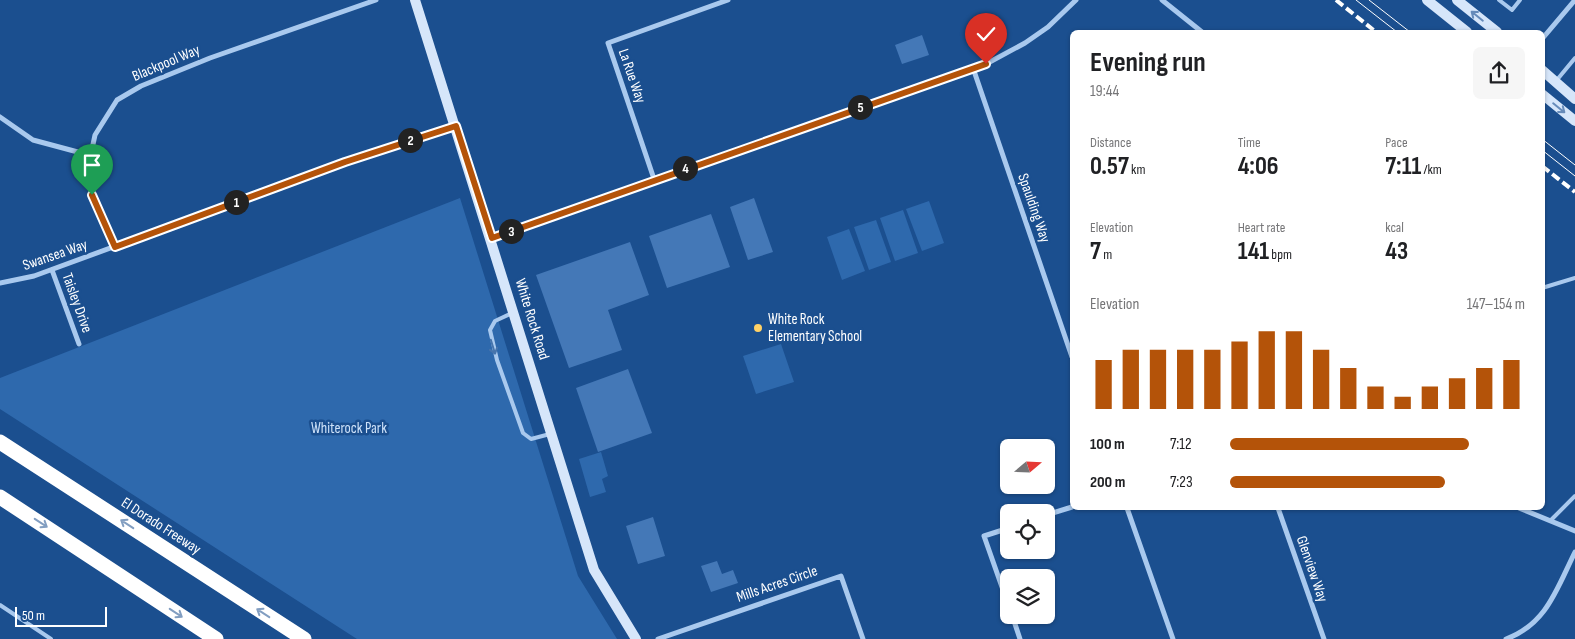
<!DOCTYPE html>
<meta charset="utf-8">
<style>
body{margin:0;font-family:"Sofia Sans Condensed",sans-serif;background:#f6f6f6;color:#202124;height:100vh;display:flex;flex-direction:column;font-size:19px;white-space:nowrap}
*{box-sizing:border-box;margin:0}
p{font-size:16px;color:#757577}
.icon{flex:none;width:28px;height:28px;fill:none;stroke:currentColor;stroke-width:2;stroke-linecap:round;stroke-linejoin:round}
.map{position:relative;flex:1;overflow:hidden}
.drawer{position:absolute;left:1070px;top:30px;width:475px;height:480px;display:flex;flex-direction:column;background:#fff;border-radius:8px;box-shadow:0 1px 4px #0004}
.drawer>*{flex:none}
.needle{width:32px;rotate:71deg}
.fabs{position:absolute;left:1000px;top:439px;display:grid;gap:10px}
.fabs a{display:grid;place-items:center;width:55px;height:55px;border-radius:8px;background:#fff;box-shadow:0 1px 4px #0004;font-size:25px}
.scale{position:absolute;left:15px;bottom:12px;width:92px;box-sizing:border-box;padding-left:5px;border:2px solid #fff;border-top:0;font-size:14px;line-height:18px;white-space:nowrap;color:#fff;-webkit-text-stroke:4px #1b4f8f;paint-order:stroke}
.pin{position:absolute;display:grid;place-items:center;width:42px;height:42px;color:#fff;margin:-51px -21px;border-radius:50% 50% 50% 0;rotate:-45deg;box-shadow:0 0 5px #0007}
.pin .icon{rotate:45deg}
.km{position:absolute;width:25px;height:25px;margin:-12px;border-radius:50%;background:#222;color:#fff;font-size:14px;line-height:25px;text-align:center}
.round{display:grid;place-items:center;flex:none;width:52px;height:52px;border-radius:8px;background:#f6f6f6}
.summary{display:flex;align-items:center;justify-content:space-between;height:85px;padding:0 20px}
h1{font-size:28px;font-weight:700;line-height:38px}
.figures{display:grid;grid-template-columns:repeat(3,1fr);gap:8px;height:85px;padding:5px 20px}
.figures div{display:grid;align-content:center}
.figures b{font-size:25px;font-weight:700}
.figures small{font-size:14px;font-weight:400}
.figures p{font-size:14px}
.chart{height:140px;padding:10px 20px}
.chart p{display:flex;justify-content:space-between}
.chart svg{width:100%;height:90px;margin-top:5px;stroke:#b45309;stroke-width:6}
ul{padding:0 20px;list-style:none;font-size:16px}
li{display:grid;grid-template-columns:80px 60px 1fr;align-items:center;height:38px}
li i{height:12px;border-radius:6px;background:#b45309}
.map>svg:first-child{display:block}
.green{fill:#2e69ad}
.building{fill:#4478b7}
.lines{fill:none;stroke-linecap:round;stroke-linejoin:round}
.lane{stroke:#a9c9ee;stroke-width:4}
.street{stroke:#a9c9ee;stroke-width:5}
.secondary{stroke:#d6e6fa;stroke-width:10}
.highway{stroke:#fff;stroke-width:15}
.tram{stroke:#fff;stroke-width:1}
.rail{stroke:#fff;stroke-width:4;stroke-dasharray:9 4;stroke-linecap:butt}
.oneway{stroke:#668bba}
.oneway2{stroke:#4674ac}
.oneway3{stroke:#829ec1}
.route-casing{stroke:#fff;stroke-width:10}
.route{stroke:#b45309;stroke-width:6}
.poi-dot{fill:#ffd166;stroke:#1b4f8f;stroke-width:2}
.labels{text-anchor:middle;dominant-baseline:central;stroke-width:5;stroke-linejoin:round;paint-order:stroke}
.street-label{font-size:15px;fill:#fff;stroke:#1b4f8f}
.poi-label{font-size:15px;fill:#fff;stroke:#1b4f8f;text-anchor:start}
.park-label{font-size:15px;fill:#cfe3fa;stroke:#1b4f8f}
</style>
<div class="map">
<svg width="1575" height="639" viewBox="0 0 1575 639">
<rect width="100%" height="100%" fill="#1b4f8f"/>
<!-- green -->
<path class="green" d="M460,198l118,378 39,63h-260l-357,-230v-31z
M929,201l15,42 -22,8 -16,-42z
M903,210l15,43 -23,8 -15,-43z
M876,220l15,42 -22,8 -15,-43z
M849,229l16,42 -23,9 -15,-43z
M781,344l13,38 -38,12 -13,-38z
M601,452l7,24 -6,3 4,13 -16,5 -11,-38z"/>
<!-- building -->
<path class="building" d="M922,35l7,20 -27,9 -7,-19z
M754,198l19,54 -25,8 -18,-53z
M711,214l19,53 -63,21 -18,-52z
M630,242l19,53 -41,15 14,40 -53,18 -33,-93z
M628,369l24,64 -54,19 -22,-64z
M653,517l12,39 -27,8 -12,-38z
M717,561l5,13 11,-4 5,13 -27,9 -10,-26z"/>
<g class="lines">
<!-- lane -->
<path class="lane" d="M1499,0l13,10 8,-10
M1556,81l19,-23
M1542,288l33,-10
M512,313l-17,8 -5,9 7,30 26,73 8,6 19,-5
M1552,519l23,-23
M0,605l51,34"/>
<!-- street -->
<path class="street" d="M1162,0l40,32
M1542,39l33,-39
M973,68l99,289
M0,117l33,23 56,15
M654,179l-46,-136 120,-43
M491,238l495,-174 39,-21 23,-16 28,-27
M115,247l-23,-52 -4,-27 7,-33 22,-35 24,-14 69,-28 166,-58
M52,270l27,74
M0,283l34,-7 311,-114 110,-36
M1127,508l46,131
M1278,508l46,131
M1519,508l56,23
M1046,515l26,-8
M1009,528l-25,8 25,71
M1012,615l8,24
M658,639l183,-63 22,63
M1506,639c41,-15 51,-51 69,-87"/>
<!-- secondary -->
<path class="secondary" d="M415,0l179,570 42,69
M1427,0l40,32
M1457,0l40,32
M1542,70l33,29
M1542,94l33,27"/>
<!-- highway -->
<path class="highway" d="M0,442l304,197
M0,497l216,142"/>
<!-- tram -->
<path class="tram" d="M1356,0l41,32
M1369,0l41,32
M1542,139l33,26
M1542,150l33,26"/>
<!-- rail -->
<path class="rail" d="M1336,0l40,32
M1542,166l33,26"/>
</g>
<!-- one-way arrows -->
<defs><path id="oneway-shaft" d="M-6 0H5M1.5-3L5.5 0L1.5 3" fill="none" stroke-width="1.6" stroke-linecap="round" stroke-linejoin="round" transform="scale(1.25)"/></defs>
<g class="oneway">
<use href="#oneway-shaft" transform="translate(1477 16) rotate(-141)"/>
<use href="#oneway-shaft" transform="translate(1559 108) rotate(39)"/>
</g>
<use class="oneway2" href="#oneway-shaft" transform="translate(493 347) rotate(73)"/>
<g class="oneway3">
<use href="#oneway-shaft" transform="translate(41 523) rotate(33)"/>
<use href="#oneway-shaft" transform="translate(127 524) rotate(-147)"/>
<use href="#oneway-shaft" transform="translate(176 613) rotate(33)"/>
<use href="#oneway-shaft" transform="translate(263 613) rotate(-147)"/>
</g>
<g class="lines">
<!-- route casing -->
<g class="route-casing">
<path id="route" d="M92,195l23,52 230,-85 111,-36 36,112 494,-174"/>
</g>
<!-- route -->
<use href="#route" class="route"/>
</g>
<!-- markers -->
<circle class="poi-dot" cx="758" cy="328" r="5"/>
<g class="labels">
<!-- street labels -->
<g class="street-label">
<text transform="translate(166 63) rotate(-23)">Blackpool Way</text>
<text transform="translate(632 76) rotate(71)">La Rue Way</text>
<text transform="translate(1034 208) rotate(71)">Spaulding Way</text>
<text transform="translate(55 255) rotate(-19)">Swansea Way</text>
<text transform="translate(77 303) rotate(70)">Taisley Drive</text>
<text transform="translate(532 319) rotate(73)">White Rock Road</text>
<text transform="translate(161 526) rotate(33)">El Dorado Freeway</text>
<text transform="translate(1312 569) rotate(71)">Glenview Way</text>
<text transform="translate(777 584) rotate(-19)">Mills Acres Circle</text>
</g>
<!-- poi labels -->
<g class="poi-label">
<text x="768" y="319">White Rock<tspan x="768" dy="17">Elementary School</tspan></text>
</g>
<!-- park labels -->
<g class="park-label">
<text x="349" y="428">Whiterock Park</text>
</g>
</g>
</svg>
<div class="fabs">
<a><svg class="needle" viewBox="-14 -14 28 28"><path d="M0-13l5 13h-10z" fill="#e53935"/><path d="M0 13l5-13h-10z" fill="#757577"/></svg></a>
<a><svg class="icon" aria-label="locate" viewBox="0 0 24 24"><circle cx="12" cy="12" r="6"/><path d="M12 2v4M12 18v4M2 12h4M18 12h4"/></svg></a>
<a><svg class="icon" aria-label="layers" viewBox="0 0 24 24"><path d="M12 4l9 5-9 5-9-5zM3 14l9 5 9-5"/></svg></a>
</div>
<div class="scale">50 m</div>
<div class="pin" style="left:92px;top:195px;background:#1e9e55"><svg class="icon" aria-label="arrive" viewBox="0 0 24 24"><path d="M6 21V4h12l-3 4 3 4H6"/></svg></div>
<div class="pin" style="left:986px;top:64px;background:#d93025"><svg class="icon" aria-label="check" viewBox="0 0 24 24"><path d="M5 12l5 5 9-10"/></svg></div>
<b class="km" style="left:236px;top:202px">1</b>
<b class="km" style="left:410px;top:140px">2</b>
<b class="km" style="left:511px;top:231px">3</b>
<b class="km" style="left:685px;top:168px">4</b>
<b class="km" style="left:860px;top:107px">5</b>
<section class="drawer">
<div class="summary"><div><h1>Evening run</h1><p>19:44</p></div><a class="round"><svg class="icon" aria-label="share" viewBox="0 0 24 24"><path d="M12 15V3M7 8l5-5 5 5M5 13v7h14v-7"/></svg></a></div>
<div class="figures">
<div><p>Distance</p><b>0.57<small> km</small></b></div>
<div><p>Time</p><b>4:06</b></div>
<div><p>Pace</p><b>7:11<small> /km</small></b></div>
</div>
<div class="figures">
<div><p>Elevation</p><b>7<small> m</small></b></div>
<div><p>Heart rate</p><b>141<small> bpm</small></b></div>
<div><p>kcal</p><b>43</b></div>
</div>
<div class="chart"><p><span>Elevation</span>147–154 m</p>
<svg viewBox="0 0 160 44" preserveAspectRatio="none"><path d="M5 44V20M15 44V15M25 44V15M35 44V15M45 44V15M55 44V11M65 44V6M75 44V6M85 44V15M95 44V24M105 44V33M115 44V38M125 44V33M135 44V29M145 44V24M155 44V20"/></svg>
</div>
<ul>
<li><b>100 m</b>7:12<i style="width:81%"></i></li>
<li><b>200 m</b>7:23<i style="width:73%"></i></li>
</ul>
</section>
</div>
